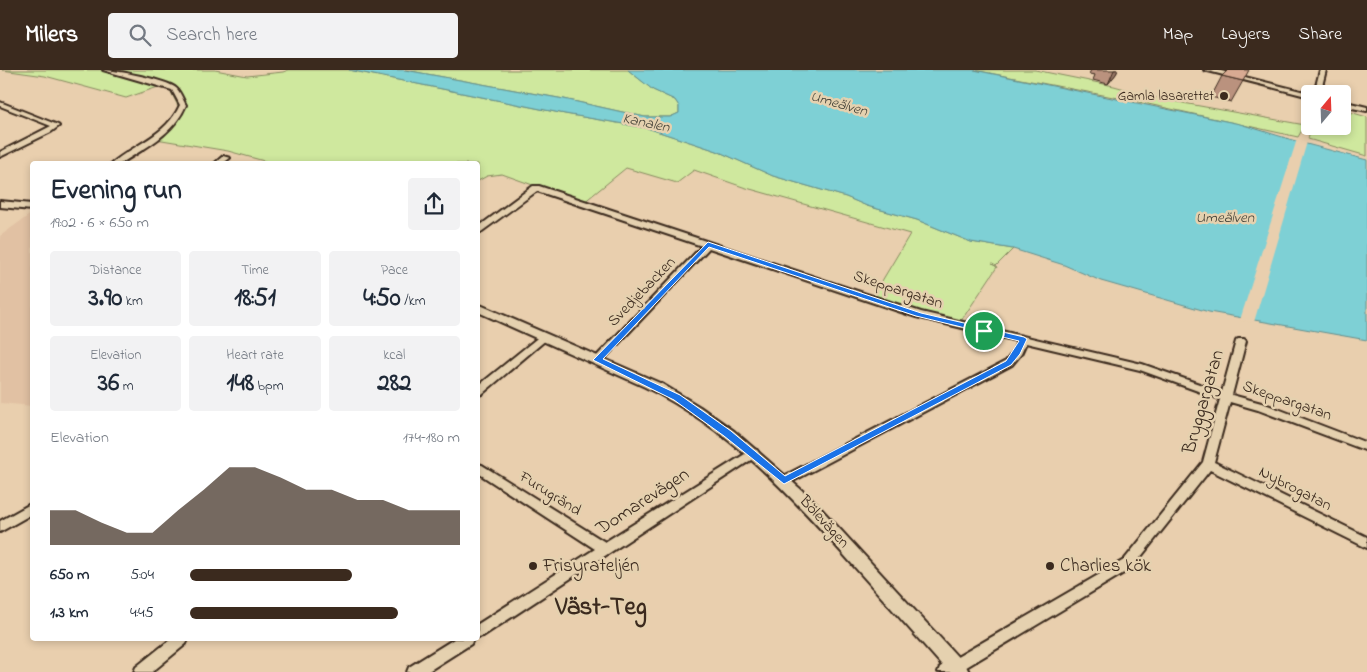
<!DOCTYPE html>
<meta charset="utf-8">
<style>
body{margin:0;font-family:"Indie Flower",sans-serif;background:#f2f2f3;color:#1f2937;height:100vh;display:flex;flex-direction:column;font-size:19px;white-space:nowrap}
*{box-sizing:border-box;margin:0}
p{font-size:16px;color:#747a83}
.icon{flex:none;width:28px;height:28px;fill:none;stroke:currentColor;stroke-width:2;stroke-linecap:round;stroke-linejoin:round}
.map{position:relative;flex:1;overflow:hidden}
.details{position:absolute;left:30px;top:91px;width:450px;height:480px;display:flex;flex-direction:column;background:#fff;border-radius:5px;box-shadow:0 2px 8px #0003}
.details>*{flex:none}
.needle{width:32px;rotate:19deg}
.buttons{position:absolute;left:1301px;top:15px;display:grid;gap:10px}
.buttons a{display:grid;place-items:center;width:50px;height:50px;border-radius:5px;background:#fff;box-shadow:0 2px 8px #0003;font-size:25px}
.pin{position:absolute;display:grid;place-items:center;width:42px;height:42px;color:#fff;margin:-21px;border:2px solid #fff;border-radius:50%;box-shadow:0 1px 5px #0007}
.round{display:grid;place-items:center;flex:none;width:52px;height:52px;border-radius:5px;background:#f2f2f3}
.head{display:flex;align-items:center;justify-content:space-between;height:85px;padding:0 20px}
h1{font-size:28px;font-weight:800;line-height:38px}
.figures{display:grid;grid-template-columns:repeat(3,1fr);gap:8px;height:85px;padding:5px 20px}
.figures div{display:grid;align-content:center;border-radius:5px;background:#f2f2f3;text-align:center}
.figures b{font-size:25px;font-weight:800}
.figures small{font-size:14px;font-weight:400}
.figures p{font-size:14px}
.chart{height:140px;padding:10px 20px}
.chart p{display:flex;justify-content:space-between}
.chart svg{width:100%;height:90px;margin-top:5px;fill:#3b2a1e;opacity:.7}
ul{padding:0 20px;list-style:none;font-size:16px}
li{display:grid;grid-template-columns:80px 60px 1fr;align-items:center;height:38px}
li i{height:12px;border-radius:6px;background:#3b2a1e}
header{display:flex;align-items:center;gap:30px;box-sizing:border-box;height:70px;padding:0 25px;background:#3b2a1e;color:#fff}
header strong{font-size:24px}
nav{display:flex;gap:28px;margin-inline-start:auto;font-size:18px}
.search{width:350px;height:45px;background:#f2f2f3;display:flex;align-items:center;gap:12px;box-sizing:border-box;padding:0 18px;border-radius:5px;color:#747a83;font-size:19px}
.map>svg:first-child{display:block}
.built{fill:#e1c1a3}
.green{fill:#cfe89e;stroke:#85895e}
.water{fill:#7ed0d5;stroke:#638e8c}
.pier{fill:#e9cfae}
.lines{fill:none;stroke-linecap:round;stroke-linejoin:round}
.minor-casing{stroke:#3b2a1e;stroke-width:4}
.tertiary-casing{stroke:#3b2a1e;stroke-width:4}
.minor{fill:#e5d1af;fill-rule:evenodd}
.tertiary{fill:#e5d1af;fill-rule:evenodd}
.wall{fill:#ba927e;stroke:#3b2a1e}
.shaded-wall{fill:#977766;stroke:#3b2a1e}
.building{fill:#d8aa92;stroke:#3b2a1e}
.route{fill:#1a73e8;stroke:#fff;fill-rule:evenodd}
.poi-dot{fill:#3b2a1e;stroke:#e5d1af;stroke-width:2}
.labels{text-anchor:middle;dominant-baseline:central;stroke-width:5;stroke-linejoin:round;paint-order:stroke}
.far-poi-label{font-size:14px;fill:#3b2a1e;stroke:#e5d1af;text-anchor:end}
.far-water-label{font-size:15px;font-style:italic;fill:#454339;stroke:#e5d1af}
.street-label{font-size:16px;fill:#3b2a1e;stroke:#e5d1af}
.near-street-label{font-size:19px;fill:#3b2a1e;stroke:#e5d1af}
.near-poi-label{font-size:19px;fill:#3b2a1e;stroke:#e5d1af;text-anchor:start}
.near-district-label{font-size:25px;font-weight:bold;fill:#3b2a1e;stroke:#e5d1af}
</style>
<header>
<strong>Milers</strong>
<div class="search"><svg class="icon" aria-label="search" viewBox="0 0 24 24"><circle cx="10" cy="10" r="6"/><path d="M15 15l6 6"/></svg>Search here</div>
<nav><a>Map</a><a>Layers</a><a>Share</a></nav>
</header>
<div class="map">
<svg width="1367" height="602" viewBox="0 0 1367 602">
<rect width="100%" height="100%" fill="#e9cfae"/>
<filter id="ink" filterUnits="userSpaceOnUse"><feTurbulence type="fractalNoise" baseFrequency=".02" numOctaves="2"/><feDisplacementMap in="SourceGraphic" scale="10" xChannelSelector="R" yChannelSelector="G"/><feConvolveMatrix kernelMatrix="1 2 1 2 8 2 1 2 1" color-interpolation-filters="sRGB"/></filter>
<g filter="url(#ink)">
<!-- built -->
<path class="built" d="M32,143v193l-32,-3v-167z"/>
<!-- green -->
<path class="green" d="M2,0h213l32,6 36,-4 5,-2h61l216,44 82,14 70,23 56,25 73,21 21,9 50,14 54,22 42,7 -17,17 -4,-2 5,3 -36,54 -44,-11 -44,-14 37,-62 -167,-47 -49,-17 -17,13 -51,-15 -43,35 -81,-29 -15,2 -9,5v-17h-203l-47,-13 -78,-13c13,-8 24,-17 28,-32l-8,-16 -9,-4 -35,12 -81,-22z
M405,0h223l25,20 22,10 4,6v7l-9,4h-25l-81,-18z
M974,0h61l79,16 47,13 144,26 -7,12 -159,-35z
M1343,40l24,7v39l-59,-17 3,-13h31z"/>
<!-- water -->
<path class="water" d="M349,0h56l159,29 81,18h25l9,-4v-7l-4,-6 -22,-10 -25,-20h346l266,54 59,18 68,18v180l-158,-28 -108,-31 -37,-16 -51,-16 -42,-7 -54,-22 -50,-14 -21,-9 -73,-21 -56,-25 -70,-23 -82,-14z"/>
<!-- pier -->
<path class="pier" d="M1297,69l10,3 -53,180 -14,-2z"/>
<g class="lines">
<!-- minor casing -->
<g class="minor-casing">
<path id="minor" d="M103,0c12,0 64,10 73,18 4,3 7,12 10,17 -12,29 -41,43 -66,59h-9c23,-20 55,-28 69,-59l-8,-15z
M1320,0h6l-6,24h-6z
M0,32l58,23 1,1 -8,6 -51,25v-5l51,-26 -51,-20z
M1310,44v11l-5,1 2,-10z
M223,86l7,2 -8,6h-8z
M533,116h6l382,126 221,52 80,28 14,-51 2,-2h6l2,2 -14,54 33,9 102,39v8l-109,-41 -28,-8 -16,60 153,75v11l-157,-78 -78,98 -174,104h-20l2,-5 184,-107 79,-98 17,-63 -80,-29 -114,-27 -5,11 -9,11 -228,121 -4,-2 -2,-3 2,-3 226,-117 8,-10 3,-10 -101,-24 -207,-69 -108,114h-6l-2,-2 2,-2 107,-112 -165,-55 -56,41h-3v-5z
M544,264l3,1 2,2 -2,2 -65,55 -4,1v-9l63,-51z
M753,379l4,1 2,3 -2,3 -274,180 -5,1v-13l117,-75 -117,-76v-9l4,1 123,77z
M32,433v11l-32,18v-11z
M171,569h17l-2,5 -34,28h-18l2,-5z
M454,569h19l-2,5 -44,28h-20l2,-5z"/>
</g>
<!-- tertiary casing -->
<g class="tertiary-casing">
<path id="tertiary" d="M1204,0h13l96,24h-3v3z
M1342,31l25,6v4l-25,-5z
M0,131l32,3v6l-32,-3z
M478,234l184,80 38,23 34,24 79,69 153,166 3,6h-21c-32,-36 -64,-72 -96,-108 -60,-68 -124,-137 -207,-177l-167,-75z"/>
</g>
<!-- minor -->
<use href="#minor" class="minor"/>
<!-- tertiary -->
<use href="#tertiary" class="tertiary"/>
</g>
<!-- wall -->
<path class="wall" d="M1091,0h27l-2,4 -8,10 -15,-4 2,-5 -6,-1z
M1222,6l21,5 -12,21 -20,-5z"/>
<!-- shaded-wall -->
<path class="shaded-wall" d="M1114,0h4l-2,4 -8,10z"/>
<!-- building -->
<path class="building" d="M1228,0h21l-6,11 -21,-5z"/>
</g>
<!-- route -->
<path class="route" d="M708,172l213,71 103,24 3,2 -7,15 -9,11 -227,119 -60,-48 -50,-36 -81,-40zM709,177l207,69 103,25 -13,20 -221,115 -54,-45 -51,-36 -77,-36z"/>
<!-- markers -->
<g class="poi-dot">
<circle cx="1224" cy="26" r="5"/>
<circle cx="533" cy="496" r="5"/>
<circle cx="1050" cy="496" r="5"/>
</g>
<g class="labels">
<!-- far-poi labels -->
<g class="far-poi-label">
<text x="1214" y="26">Gamla lasarettet</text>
</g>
<!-- far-water labels -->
<g class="far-water-label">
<text transform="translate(839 34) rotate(16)">Umeälven</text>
<text transform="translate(646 53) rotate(12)">Kanalen</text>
<text x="1225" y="148">Umeälven</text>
</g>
<!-- street labels -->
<g class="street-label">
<text transform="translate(898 220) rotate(18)">Skeppargatan</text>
<text transform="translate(642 222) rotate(-46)">Svedjebacken</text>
<text transform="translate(1287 331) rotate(19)">Skeppargatan</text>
<text transform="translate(1295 419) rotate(27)">Nybrogatan</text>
<text transform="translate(550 424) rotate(32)">Furugränd</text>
<text transform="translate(824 452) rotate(47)">Bölevägen</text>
</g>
<!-- near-street labels -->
<g class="near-street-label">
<text transform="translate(1204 332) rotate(-74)">Bryggargatan</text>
<text transform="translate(643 432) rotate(-33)">Domarevägen</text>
</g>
<!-- near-poi labels -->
<g class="near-poi-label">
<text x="543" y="496">Frisyrateljén</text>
<text x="1060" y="496">Charlies kök</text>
</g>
<!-- near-district labels -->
<g class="near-district-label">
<text x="601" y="538">Väst-Teg</text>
</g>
</g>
</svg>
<div class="buttons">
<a><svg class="needle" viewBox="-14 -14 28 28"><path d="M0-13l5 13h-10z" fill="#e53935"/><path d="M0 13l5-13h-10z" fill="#747a83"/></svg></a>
</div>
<div class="pin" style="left:984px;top:261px;background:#1e9e55"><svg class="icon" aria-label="arrive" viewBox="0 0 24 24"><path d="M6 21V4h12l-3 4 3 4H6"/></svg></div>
<section class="details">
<div class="head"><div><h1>Evening run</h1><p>19:02 · 6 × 650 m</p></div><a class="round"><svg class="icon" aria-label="share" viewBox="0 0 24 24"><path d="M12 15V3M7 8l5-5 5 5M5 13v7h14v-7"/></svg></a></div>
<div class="figures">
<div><p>Distance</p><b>3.90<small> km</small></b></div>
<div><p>Time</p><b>18:51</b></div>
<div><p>Pace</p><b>4:50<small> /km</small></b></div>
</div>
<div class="figures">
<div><p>Elevation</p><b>36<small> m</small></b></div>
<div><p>Heart rate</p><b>148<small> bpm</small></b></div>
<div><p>kcal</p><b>282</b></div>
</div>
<div class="chart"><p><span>Elevation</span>174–180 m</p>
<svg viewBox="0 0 160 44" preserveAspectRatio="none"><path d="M0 44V27L10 27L20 33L30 38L40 38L50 27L60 17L70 6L80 6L90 11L100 17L110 17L120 22L130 22L140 27L150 27L160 27V44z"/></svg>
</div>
<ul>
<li><b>650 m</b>5:04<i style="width:60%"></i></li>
<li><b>1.3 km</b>4:45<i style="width:77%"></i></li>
</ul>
</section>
</div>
